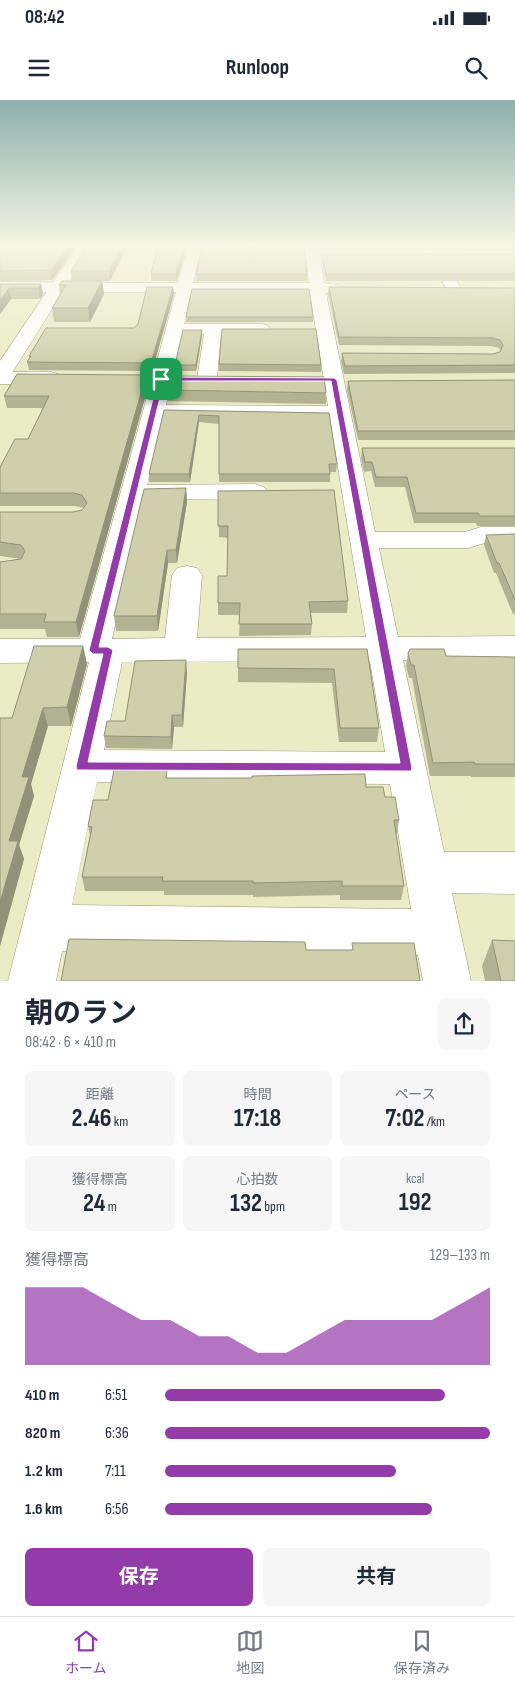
<!DOCTYPE html>
<html lang="ja">
<meta charset="utf-8">
<style>
body{margin:0;font-family:"Sofia Sans Condensed","Noto Sans JP",sans-serif;background:#f6f6f7;color:#1f2937;height:100vh;display:flex;flex-direction:column;font-size:19px;white-space:nowrap}
*{box-sizing:border-box;margin:0}
p{font-size:16px;color:#747a83}
.icon{flex:none;width:28px;height:28px;fill:none;stroke:currentColor;stroke-width:2;stroke-linecap:round;stroke-linejoin:round}
.map{position:relative;height:881px;overflow:hidden}
.side{display:flex;flex-direction:column;background:#fff;flex:1}
.side>*{flex:none}
.pin{position:absolute;display:grid;place-items:center;width:42px;height:42px;color:#fff;margin:-21px;border-radius:10px;box-shadow:0 2px 8px #0006}
.round{display:grid;place-items:center;flex:none;width:52px;height:52px;border-radius:8px;background:#f6f6f7}
.head{display:flex;align-items:center;justify-content:space-between;height:85px;padding:0 25px}
h1{font-size:28px;font-weight:700;line-height:38px}
.figures{display:grid;grid-template-columns:repeat(3,1fr);gap:8px;height:85px;padding:5px 25px}
.figures div{display:grid;align-content:center;border-radius:8px;background:#f6f6f7;text-align:center}
.figures b{font-size:25px;font-weight:700}
.figures small{font-size:14px;font-weight:400}
.figures p{font-size:14px}
.chart{height:140px;padding:10px 25px}
.chart p{display:flex;justify-content:space-between}
.chart svg{width:100%;height:90px;margin-top:5px;fill:#933ca9;opacity:.7}
.button{display:flex;gap:10px;margin-top:auto;padding:10px 25px}
.button a{flex:1;height:58px;border-radius:8px;background:#933ca9;color:#fff;font-size:20px;font-weight:700;line-height:58px;text-align:center}
.button a+a{background:#f6f6f7;color:#1f2937}
ul{padding:0 25px;list-style:none;font-size:16px}
li{display:grid;grid-template-columns:80px 60px 1fr;align-items:center;height:38px}
li i{height:12px;border-radius:6px;background:#933ca9}
.status{display:flex;justify-content:space-between;align-items:center;height:35px;padding:0 25px;background:#fff;direction:ltr}
.status svg{height:14px;fill:currentColor}
header{display:flex;justify-content:space-between;align-items:center;height:65px;padding:0 25px;background:#fff;font-size:22px;font-weight:700}
.menu{display:flex;justify-content:space-around;align-items:center;height:70px;border-top:1px solid #e0e1e3;background:#fff;font-size:14px;color:#747a83}
.menu a{display:grid;justify-items:center;gap:2px}
.menu .selected{color:#933ca9}
.map>svg:first-child{display:block}
.lines{fill:none;stroke-linecap:round;stroke-linejoin:round}
.minor-casing{stroke:#979875;stroke-width:1}
.major-casing{stroke:#979875;stroke-width:1}
.minor{fill:#fff;fill-rule:evenodd}
.major{fill:#fff;fill-rule:evenodd}
.wall{fill:#b2b393}
.shaded-wall{fill:#919278}
.building{fill:#cfd0ab;stroke:#919278}
.route{fill:#933ca9;stroke:#fff;fill-rule:evenodd}
</style>
<div class="status"><b>08:42</b><svg viewBox="0 0 49 12"><path d="M0 12V9h3v3zM5 12V6h3v6zM10 12V3h3v9zM15 12V0h3v12zM26 1h20v11H26zM47 4h2v5h-2z"/></svg></div>
<header><svg class="icon" aria-label="menu" viewBox="0 0 24 24"><path d="M4 6h16M4 12h16M4 18h16"/></svg>Runloop<svg class="icon" aria-label="search" viewBox="0 0 24 24"><circle cx="10" cy="10" r="6"/><path d="M15 15l6 6"/></svg></header>
<div class="map">
<svg width="515" height="881" viewBox="0 0 515 881">
<rect width="100%" height="100%" fill="#eaecc6"/>
<g class="lines">
<!-- minor casing -->
<g class="minor-casing">
<path id="minor" d="M188,147h14l-9,36h116l-4,-36h14l5,36 14,2 3,3 -3,3 -12,2 49,239h90l16,-5h34v16h-30l-17,5h-89l19,89 117,-1v24h-112l41,192h71v42l-63,-1 19,88h-48l-5,-26 -356,-4 -6,30h-48l81,-319 -89,1v-24h80l96,-347h-176v-10l178,1zM191,192l119,1 18,113 -162,-1 16,-71h22l-7,45 3,4 7,2 7,-2 3,-4 4,-45h40l6,-1 3,-4 -3,-4 -6,-1h-77zM163,315l167,4 36,218 -169,1 5,-63 -5,-7 -10,-2 -10,2 -5,7 -7,63 -53,1 32,-140 111,1 9,-3 4,-5 -4,-5 -9,-3 -108,1zM370,561l15,91 -281,-2 18,-88zM97,682l293,2 21,125 -339,-4z
M421,147h14l26,41 -3,3h-10z
M0,272h51l7,2 3,4 -3,4 -7,2h-51z"/>
</g>
<!-- major casing -->
<g class="major-casing">
<path id="major" d="M77,147h14l-81,129 -3,4 -7,2v-21z"/>
</g>
<!-- minor -->
<use href="#minor" class="minor"/>
<!-- major -->
<use href="#major" class="major"/>
</g>
<!-- wall -->
<path class="wall" d="M0,147h76l-24,33 -52,1z
M127,147l-17,34h-8l2,13 -14,28h-36l-2,-14 8,-13 -1,-10 13,-4 -1,-10z
M187,147l-10,34h-26v-7z
M320,147h195v3l-194,-1z
M323,154h192v27h-189l-4,-20z
M196,174h111v7h-111z
M0,184h41l2,10 -3,5h-29l-11,15z
M329,187l186,1v85l-171,1 -3,-13 1,-8 151,1 7,-3 -1,-3 -8,-2 -152,-1 -11,-51z
M174,194l-22,77 -123,-1 -2,-8 2,-3v-3l105,-28z
M186,217h127v5h-127z
M202,230v6l-6,35h-21v-6z
M219,264l102,1v7l-102,-1z
M515,280v60h-157l-11,-50 1,-9z
M148,287l-69,250h-32l-2,-8h-45v-67l21,-3 -21,-3v-44h73l9,-2 2,-2 -9,-2h-75v-39l28,-28 15,-31h-36l-3,-12z
M167,290l159,3v11l-158,-3z
M164,310l165,3 8,51 -1,8h-6v10h-111v-58l-20,-2 -9,60h-41v-8z
M362,348h153v78h-38l-1,-3h-62l-9,-36h-30l-4,-16 -7,1 -3,-14z
M186,388l1,14 -10,61h-9l-10,68h-42l-2,-15z
M218,391l130,110 -1,12h-36l1,11 -1,11 -72,1 1,-21h-22v-12l9,-27 1,-38 -9,-1z
M515,434v80h-2l-17,-41h-2l-10,-28 2,-10z
M83,546l4,18 -16,62h-23l-17,58 3,12 -15,49 5,14 -24,87 12,-228z
M367,549l12,79 -2,14h-38l-7,-59 -94,-1v-14z
M408,553l38,3 69,1v120h-44v-1h-41l-18,-98h-3l-3,-12z
M187,572l-4,55h-9l-2,22 -66,-1 -2,-12 21,-15z
M168,678l198,9 19,10 14,23 -2,14h-1l8,52 -3,14h-61v-5l-87,2v-2h-89v-4h-79l-3,-14 8,-42 -2,-9 20,-26z
M492,840l23,41h-30l-3,-15z"/>
<!-- shaded-wall -->
<path class="shaded-wall" d="M68,147h8l-24,33 -1,-10z
M121,147h6l-17,34 -1,-10z
M185,147h2l-10,34 -1,-7z
M102,181l2,13 -14,28 -2,-14z
M41,184l2,10 -3,5 -2,-11z
M173,187l1,7 -22,77 -1,-8z
M9,188l2,11 -11,15v-13z
M202,230v6l-6,35v-6z
M146,275l2,12 -69,250 -3,-15z
M199,315v7l-9,60 -1,-8z
M186,388l1,14 -10,61 -1,-13z
M167,450l1,13 -10,68 -1,-15z
M83,546l4,18 -16,62 -4,-19z
M186,560l1,12 -4,55 -1,-12z
M43,608l5,18 -17,58 3,12 -15,49 5,14 -24,87v-44l9,-61 13,-64z
M172,615l2,12 -2,22 -1,-12z"/>
<!-- building -->
<path class="building" d="M0,147h68l-17,23 -51,1z
M86,147h35l-12,24h-38z
M158,147h27l-9,27h-25z
M202,147h102l3,27h-111z
M323,154h192v20h-189z
M62,181h40l-14,27h-36l14,-23h-7z
M0,184h41l-3,4h-29l-9,13z
M147,187h26l-22,76 -124,-1 4,-6h-2l17,-28h88l4,-4z
M329,187l186,1v77l-170,1 -3,-13 151,1 7,-2 3,-7 -3,-5 -7,-2 -154,-1z
M192,189h117l4,28h-127z
M222,229h94l5,36 -102,-1z
M183,230h19l-6,35h-21z
M17,274l129,1 -70,247h-32l2,-8h-46v-52l21,-3 4,-8 -4,-6 -21,-3v-30h73l9,-2 5,-7 -5,-8 -9,-2h-73v-26l15,-28h13l21,-43h-45z
M171,276l153,1 2,16 -159,-3z
M515,280v51h-157l-10,-50z
M164,310l165,3 8,51h-8l1,10h-111v-58l-20,-1 -10,59h-40z
M362,348h153v68h-35l-2,-3h-62l-9,-36h-31l-4,-15h-7z
M186,388l-10,62h-9l-10,66h-43l30,-127z
M334,390l14,111 -39,1 3,22h-73l1,-21h-22v-27h9l1,-50h-10v-35z
M515,434v66l-16,-37h-2l-11,-28z
M34,546h49l-16,61 -24,1 -21,69h7l-20,64h9l-18,61v-184h12z
M238,549h129l12,79h-39l-6,-59 -96,-1z
M410,549h34l2,7 69,1v107h-40l-1,-2 -41,1 -19,-98h-3l-3,-12z
M186,560l-4,55h-10l-1,22 -67,-1 3,-15h18l10,-60z
M114,670h53l-1,8h86v-2l113,-2 1,13h17l2,10h10l4,23h-5l10,66h-62v-5l-89,2v-2h-91l1,-4h-81l10,-50 -4,-1 5,-26h15z
M69,839l236,3 1,8h47l-1,-7h62l6,38h-359z
M492,840l23,1v40h-14z"/>
<!-- sky -->
<linearGradient id="sky" x2="0" y2="1"><stop stop-color="#8eafac"/><stop offset="0.54" stop-color="#f6f6e5"/><stop offset="1" stop-color="#f6f6e5" stop-opacity="0"/></linearGradient>
<rect width="515" height="270" fill="url(#sky)"/>
<!-- route -->
<path class="route" d="M161,277l173,1 3,2 75,388 -1,3 -334,-1 -1,-4 27,-112h-10l-4,-4 69,-271zM164,281h167l69,382 -312,-1 25,-112 -5,-3h-9z"/>
</svg>
<div class="pin" style="left:161px;top:279px;background:#1e9e55"><svg class="icon" aria-label="arrive" viewBox="0 0 24 24"><path d="M6 21V4h12l-3 4 3 4H6"/></svg></div>
</div>
<section class="side">
<div class="head"><div><h1>朝のラン</h1><p>08:42 · 6 × 410 m</p></div><a class="round"><svg class="icon" aria-label="share" viewBox="0 0 24 24"><path d="M12 15V3M7 8l5-5 5 5M5 13v7h14v-7"/></svg></a></div>
<div class="figures">
<div><p>距離</p><b>2.46<small> km</small></b></div>
<div><p>時間</p><b>17:18</b></div>
<div><p>ペース</p><b>7:02<small> /km</small></b></div>
</div>
<div class="figures">
<div><p>獲得標高</p><b>24<small> m</small></b></div>
<div><p>心拍数</p><b>132<small> bpm</small></b></div>
<div><p>kcal</p><b>192</b></div>
</div>
<div class="chart"><p><span>獲得標高</span>129–133 m</p>
<svg viewBox="0 0 160 44" preserveAspectRatio="none"><path d="M0 44V6L10 6L20 6L30 14L40 22L50 22L60 30L70 30L80 38L90 38L100 30L110 22L120 22L130 22L140 22L150 14L160 6V44z"/></svg>
</div>
<ul>
<li><b>410 m</b>6:51<i style="width:86%"></i></li>
<li><b>820 m</b>6:36<i style="width:100%"></i></li>
<li><b>1.2 km</b>7:11<i style="width:71%"></i></li>
<li><b>1.6 km</b>6:56<i style="width:82%"></i></li>
</ul>
<div class="button"><a>保存</a><a>共有</a></div>
</section>
<nav class="menu">
<a class="selected"><svg class="icon" aria-label="home" viewBox="0 0 24 24"><path d="M3 11l9-7 9 7M6 9v11h12V9"/></svg>ホーム</a>
<a><svg class="icon" aria-label="map" viewBox="0 0 24 24"><path d="M3 6l6-2 6 2 6-2v14l-6 2-6-2-6 2zM9 4v14M15 6v14"/></svg>地図</a>
<a><svg class="icon" aria-label="saved" viewBox="0 0 24 24"><path d="M7 4h10v16l-5-4-5 4z"/></svg>保存済み</a>
</nav>
